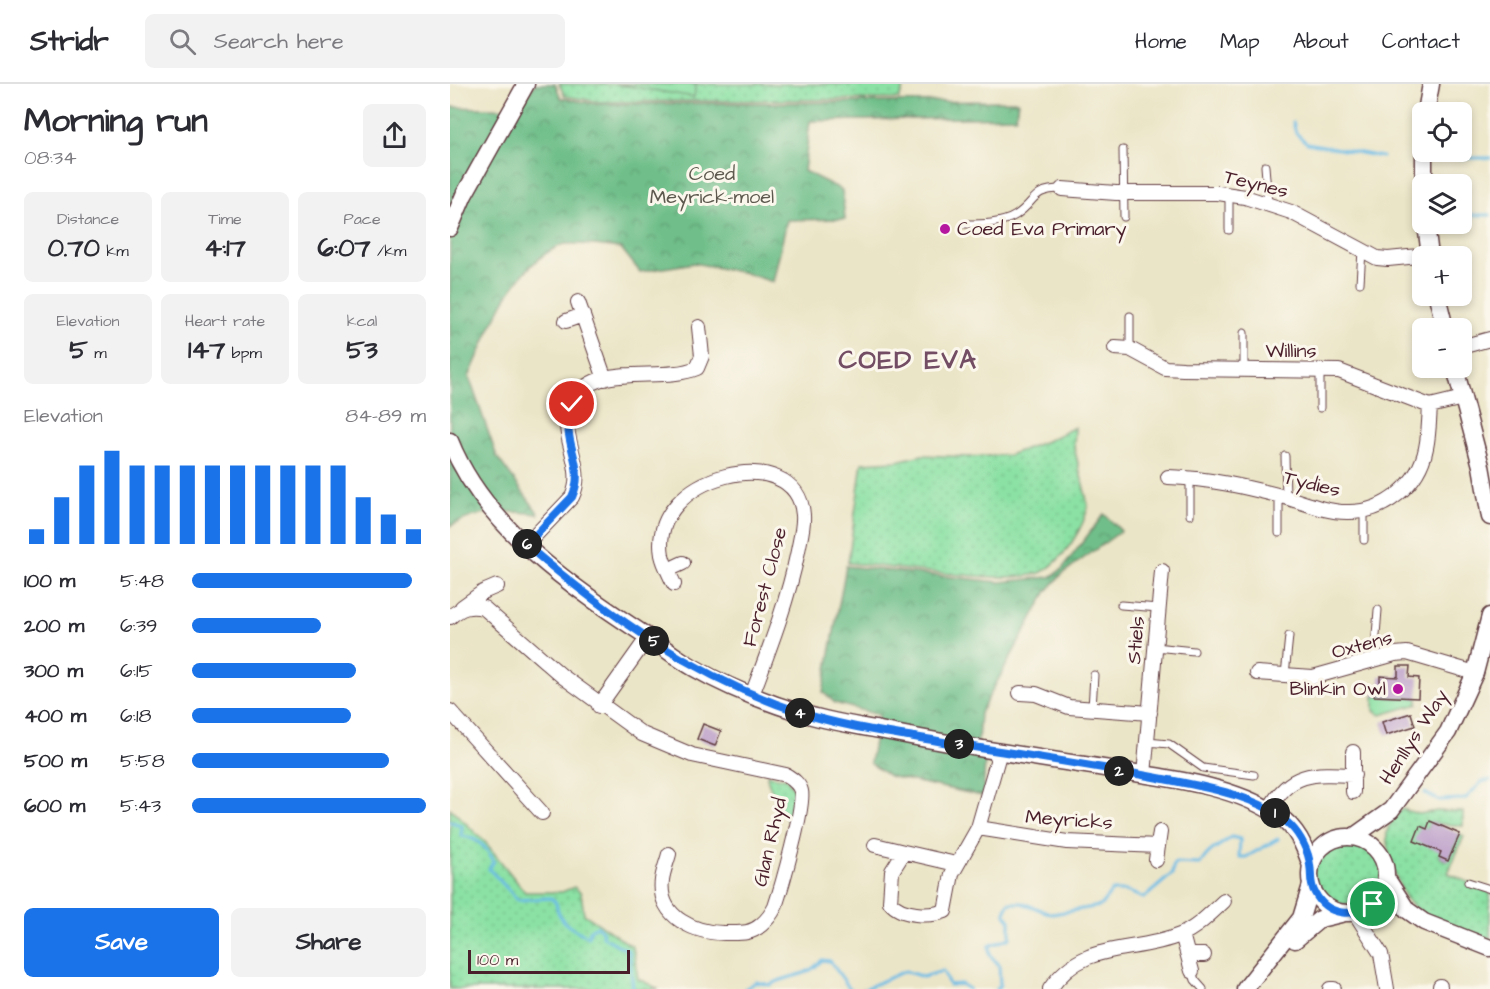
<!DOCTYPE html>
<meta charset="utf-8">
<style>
body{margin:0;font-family:"Architects Daughter",sans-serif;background:#f2f2f3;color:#2b2b33;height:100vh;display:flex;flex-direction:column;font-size:22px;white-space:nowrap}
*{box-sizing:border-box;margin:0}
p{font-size:20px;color:#7c7c81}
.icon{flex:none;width:33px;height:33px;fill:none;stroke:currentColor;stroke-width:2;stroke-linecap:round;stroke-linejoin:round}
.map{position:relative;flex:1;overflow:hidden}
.sheet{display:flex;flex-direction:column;background:#fff;width:450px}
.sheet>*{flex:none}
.tools{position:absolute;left:962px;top:18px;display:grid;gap:12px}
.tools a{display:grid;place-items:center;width:60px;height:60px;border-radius:9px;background:#fff;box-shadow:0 3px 9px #0003;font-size:30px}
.scale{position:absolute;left:18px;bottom:15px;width:162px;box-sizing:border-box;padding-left:6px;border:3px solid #4a1f2b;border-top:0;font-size:16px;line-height:21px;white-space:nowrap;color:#4a1f2b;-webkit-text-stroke:4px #fbf7ec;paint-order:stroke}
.pin{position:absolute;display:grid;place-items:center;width:51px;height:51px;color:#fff;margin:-26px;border:3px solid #fff;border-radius:50%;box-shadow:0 2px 6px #0007}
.km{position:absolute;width:30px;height:30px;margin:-15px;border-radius:50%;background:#222;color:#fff;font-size:16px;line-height:30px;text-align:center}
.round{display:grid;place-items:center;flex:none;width:63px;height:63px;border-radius:9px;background:#f2f2f3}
.head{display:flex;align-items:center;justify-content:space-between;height:102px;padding:0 24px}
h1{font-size:33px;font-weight:700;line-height:45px}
.stats{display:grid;grid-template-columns:repeat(3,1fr);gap:9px;height:102px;padding:6px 24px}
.stats div{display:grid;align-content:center;border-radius:9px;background:#f2f2f3;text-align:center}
.stats b{font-size:26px;font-weight:700}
.stats small{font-size:16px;font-weight:400}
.stats p{font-size:16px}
.chart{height:168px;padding:12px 24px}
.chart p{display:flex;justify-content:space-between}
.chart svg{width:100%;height:108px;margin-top:6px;stroke:#1a73e8;stroke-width:6}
.button{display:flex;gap:12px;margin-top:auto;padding:12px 24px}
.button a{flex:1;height:69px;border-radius:9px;background:#1a73e8;color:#fff;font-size:24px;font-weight:700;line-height:69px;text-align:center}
.button a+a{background:#f2f2f3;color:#2b2b33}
ul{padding:0 24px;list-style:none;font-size:20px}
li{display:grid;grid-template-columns:96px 72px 1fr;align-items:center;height:45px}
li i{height:15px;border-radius:8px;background:#1a73e8}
header{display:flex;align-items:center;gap:36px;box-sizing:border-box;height:84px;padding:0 30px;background:#fff;border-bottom:2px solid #e1e1e2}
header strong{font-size:28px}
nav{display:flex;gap:33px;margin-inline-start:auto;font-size:21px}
.search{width:420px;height:54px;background:#f2f2f3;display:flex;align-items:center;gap:15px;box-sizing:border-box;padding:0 21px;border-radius:9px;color:#7c7c81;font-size:22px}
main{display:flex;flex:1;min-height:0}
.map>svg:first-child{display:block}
.grass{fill:url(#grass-dots);stroke:#6a8068;stroke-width:1.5}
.forest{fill:url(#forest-crowns);stroke:#5d6f5a;stroke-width:1.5}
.garden{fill:#8be1a4;stroke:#6a8068;stroke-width:1.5}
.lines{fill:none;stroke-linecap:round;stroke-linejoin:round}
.stream{stroke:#6bbce6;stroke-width:3}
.building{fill:#bea2cb}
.service-casing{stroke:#623d42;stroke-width:9}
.minor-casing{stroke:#623d42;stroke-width:16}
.tertiary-casing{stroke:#623d42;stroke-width:19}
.service{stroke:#fff;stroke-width:7}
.minor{stroke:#fff;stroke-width:14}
.tertiary{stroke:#fff;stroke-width:16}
.route-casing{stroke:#fff;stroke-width:12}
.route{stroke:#1a73e8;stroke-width:8}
.poi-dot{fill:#b5179e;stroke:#fbf7ec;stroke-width:2}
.labels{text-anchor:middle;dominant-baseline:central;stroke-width:6;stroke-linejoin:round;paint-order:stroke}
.park-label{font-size:20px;fill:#5e594f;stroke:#fbf7ec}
.street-label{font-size:20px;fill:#4a1f2b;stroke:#fbf7ec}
.poi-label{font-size:20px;fill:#4a1f2b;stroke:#fbf7ec;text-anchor:start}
.district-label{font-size:26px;font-weight:bold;letter-spacing:1.5px;fill:#734d63;stroke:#fbf7ec}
</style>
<header>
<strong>Stridr</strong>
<div class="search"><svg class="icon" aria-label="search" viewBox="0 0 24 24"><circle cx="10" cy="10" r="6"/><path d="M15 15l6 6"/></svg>Search here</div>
<nav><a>Home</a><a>Map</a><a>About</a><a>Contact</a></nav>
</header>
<main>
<section class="sheet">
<div class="head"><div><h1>Morning run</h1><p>08:34</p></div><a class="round"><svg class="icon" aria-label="share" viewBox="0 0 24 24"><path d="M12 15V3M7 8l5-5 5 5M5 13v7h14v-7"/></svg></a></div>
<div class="stats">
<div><p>Distance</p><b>0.70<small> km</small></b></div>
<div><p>Time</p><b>4:17</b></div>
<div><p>Pace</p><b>6:07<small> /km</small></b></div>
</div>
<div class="stats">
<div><p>Elevation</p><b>5<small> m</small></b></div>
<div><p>Heart rate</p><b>147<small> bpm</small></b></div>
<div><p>kcal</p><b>53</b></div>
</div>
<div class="chart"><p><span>Elevation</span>84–89 m</p>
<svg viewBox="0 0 160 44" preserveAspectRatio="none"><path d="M5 44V38M15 44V25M25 44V12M35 44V6M45 44V12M55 44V12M65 44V12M75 44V12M85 44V12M95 44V12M105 44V12M115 44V12M125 44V12M135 44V25M145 44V32M155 44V38"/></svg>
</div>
<ul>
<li><b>100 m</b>5:48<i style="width:94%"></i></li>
<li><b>200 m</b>6:39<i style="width:55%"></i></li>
<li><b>300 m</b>6:15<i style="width:70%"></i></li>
<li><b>400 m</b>6:18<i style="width:68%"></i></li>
<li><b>500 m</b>5:58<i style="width:84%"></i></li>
<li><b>600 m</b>5:43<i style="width:100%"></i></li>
</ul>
<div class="button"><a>Save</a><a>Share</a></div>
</section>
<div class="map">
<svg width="1040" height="905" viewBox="0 0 1040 905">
<defs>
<pattern id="grass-dots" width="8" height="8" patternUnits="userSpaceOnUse" patternTransform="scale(1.5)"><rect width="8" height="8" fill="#8be1a4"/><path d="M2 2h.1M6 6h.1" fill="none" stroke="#79c18d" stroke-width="1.8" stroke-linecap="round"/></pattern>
<pattern id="forest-crowns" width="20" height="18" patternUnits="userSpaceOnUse" patternTransform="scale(1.5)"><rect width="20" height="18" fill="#70bf8a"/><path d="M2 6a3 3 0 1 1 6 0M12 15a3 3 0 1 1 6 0" fill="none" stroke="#5e9b71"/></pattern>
</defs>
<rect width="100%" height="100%" fill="#fbf7ec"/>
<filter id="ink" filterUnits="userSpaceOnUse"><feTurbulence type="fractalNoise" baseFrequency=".0167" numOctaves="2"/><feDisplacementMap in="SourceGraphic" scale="12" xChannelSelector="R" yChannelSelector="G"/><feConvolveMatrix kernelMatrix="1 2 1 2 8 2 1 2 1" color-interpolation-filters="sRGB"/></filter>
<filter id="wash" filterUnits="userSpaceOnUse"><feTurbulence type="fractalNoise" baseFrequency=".008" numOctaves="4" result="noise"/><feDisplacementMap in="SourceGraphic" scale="24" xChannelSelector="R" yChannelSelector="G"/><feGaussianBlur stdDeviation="1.35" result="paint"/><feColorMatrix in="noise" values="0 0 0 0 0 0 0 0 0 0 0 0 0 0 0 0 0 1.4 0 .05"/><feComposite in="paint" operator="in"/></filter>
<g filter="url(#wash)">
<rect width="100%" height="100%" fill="#ebe5c7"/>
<!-- grass -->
<path class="grass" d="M109,0h346l-6,15 -300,3 -34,-6z
M625,343l-1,20 14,58c-3,22 -26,57 -46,67 -30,14 -156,-6 -194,-9l14,-100 35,-2 25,-6 46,2 41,-2 40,-15z
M317,691l20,4 11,17 -8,27c-7,-5 -23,-40 -23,-48z
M0,724l36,35 39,49h37l12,-5 7,6 3,21 49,33 5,32 21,10h-209z
M952,725l17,5 18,-3 26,1v14c-12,-3 -19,0 -33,-4l-3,7 14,23 -2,5 9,4 12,-27 4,2 -16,37 42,19v47c-20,-3 -62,-20 -77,-33 -13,-10 -31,-63 -25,-78 3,-6 9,-13 14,-19z
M902,758c44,4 41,59 -13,63 -22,-7 -37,-35 -14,-53 7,-6 18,-8 27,-10z"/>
<!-- forest -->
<path class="forest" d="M85,0h20l6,14 36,6 421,-3 -2,16 -206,4 -6,50 38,19 3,29 -58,1 -14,62 -28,-9 -51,-10 -54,9 -19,-24c-13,-1 -50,-7 -60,-3 -51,23 -71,85 -92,132l28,80 42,57c-37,-4 -55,-5 -89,12v-419l68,2z
M654,430l17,17 -59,43 -15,17 -67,122 -3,41 8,7 -2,35 -94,-20 -19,-13 9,-48 -44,-12 -12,-11 23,-126 154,16 50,-5 12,-8z"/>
<!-- garden -->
<path class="garden" d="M165,0h81l-2,13z
M924,612l44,2v6l-37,11 -7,-4z"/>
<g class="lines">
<!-- stream -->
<path class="stream" d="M843,38l3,11 11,10 75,14
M1005,74h35
M1016,126l6,5h18
M975,709l14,7 26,-1 17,-17 8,-2
M0,737l12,5 -1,10c16,1 25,11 33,25l-5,8 29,31 33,-2 5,5c3,21 15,25 33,34l1,-7 7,-4 5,5 1,6 26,14 4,38
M295,905l11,-7 14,3c22,-12 35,-6 52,-25l8,1 20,28
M414,905l41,-18 18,6 20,-6 6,14 12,-1 8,5
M547,905l3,-4 -1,-20 -9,-10 -1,-9 21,-8v-17l-5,-9 4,-9h13l30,11 48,-8 12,-15h14l18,7 28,-24 2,-11 26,1c11,-17 17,-15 31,-27l9,2 -1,18h7l32,-18"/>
</g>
<g id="blocks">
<!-- building -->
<path class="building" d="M948,582h12l-1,11 10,1 -1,20 -44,-2v-10h6v-10l18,1z
M961,629l4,13 -29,9 -4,-13z
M253,640l18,7 -6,15 -18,-7z
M980,737l30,13 -12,27 -9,-4 2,-5 -27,-11 6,-15 7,3z"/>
</g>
</g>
<g filter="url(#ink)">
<use href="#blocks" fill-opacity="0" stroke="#623d42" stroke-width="1.5"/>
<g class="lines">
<!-- service casing -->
<g class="service-casing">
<path id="service" d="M673,66l1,67
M815,82l3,37
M779,111v35
M515,140c16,0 37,0 51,-9 21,-14 15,-26 46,-26
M910,199l2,-33
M794,249v37
M680,265v-33
M870,286v38
M835,372l1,42
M829,412v37
M914,426v30
M740,431v-37
M671,521l38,3
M705,563l39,4
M924,576l4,-50
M835,591l4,-39
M642,625l2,-34
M697,658l22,2 34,24 51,7
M1018,798l22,7
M742,887l3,9 8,9"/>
</g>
<!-- minor casing -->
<g class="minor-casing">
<path id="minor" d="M612,105l54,4h102l27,4 46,15 86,46 11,1 41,-4
M128,218l27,77
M116,237l17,-6
M1011,263l29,-8
M665,264l15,1 35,19 18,1 156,2 91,35 33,-8
M718,393c40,1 78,10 117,20 20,6 41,15 62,15 38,1 72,-28 79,-64 3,-14 3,-28 4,-42
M76,461l46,-48c15,-31 -14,-59 -2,-90 19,-49 89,-23 127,-39l5,-12 -3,-29
M218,486l15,-7
M224,500c-4,-9 -10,-19 -12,-29 -14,-81 136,-116 141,-40 1,11 -3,25 -5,36 -10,49 -28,96 -46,144
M12,523l21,-15 14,-6
M0,533c12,-10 19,-12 34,-9l78,68 80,58 50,21 94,20c6,4 13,8 15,16 4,15 -20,98 -26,116 -3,6 -8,13 -14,18 -10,9 -21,8 -34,8 -30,1 -70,-15 -65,-53 1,-9 5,-18 7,-26
M807,589l56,4 82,-23 12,-1 68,20
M570,609l16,1 33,13 81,6
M149,622l49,-69
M0,627l92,102
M903,668v40
M694,691l18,-204
M819,726c20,-39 46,-37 85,-35
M528,744l89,14 91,4
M425,761l29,7
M706,776l4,-28
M506,780l-52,-12 -12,19 -2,31c11,14 40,15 55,9l7,-37 26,-46 22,-77
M905,829l26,41 6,35
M732,850l10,37
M739,871h15
M990,902v3
M600,905c34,-50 81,-34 130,-54 17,-7 31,-22 44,-34
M880,905h4"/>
</g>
<!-- tertiary casing -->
<g class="tertiary-casing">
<path id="tertiary" d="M976,28l5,-28
M974,68v32
M976,140l4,32
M0,144l14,-33 62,-111
M987,212l8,32
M1005,284l26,98 9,51
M0,357c34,86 123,147 198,196 15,10 30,22 46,31 33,19 71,34 107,45 26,8 53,12 79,17 76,16 153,27 230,39 55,9 122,15 169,47 18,12 26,31 32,50
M860 791a38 38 0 1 1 76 0a38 38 0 1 1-76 0Z
M903,753l38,-27 57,-78 27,-59 15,-57
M937,795l20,31 17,12 66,26
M845,856l25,-21 25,-6
M795,905l56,-71 10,-33"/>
</g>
<!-- service -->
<use href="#service" class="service"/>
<!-- minor -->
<use href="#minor" class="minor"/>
<!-- tertiary -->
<use href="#tertiary" class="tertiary"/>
</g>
</g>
<g class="lines" filter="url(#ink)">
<!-- route casing -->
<g class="route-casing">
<path id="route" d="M122,320c-14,38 16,59 0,93l-46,48c82,70 170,133 273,167 44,15 93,21 139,29 77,13 154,24 231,39 37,7 95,17 122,46 9,9 18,26 19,39 2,10 -1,18 5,28 12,23 39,25 58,11"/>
</g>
<!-- route -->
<use href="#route" class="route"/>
</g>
<!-- markers -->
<g class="poi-dot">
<circle cx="495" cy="145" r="6"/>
<circle cx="948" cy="605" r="6"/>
</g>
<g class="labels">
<!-- park labels -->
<g class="park-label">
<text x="262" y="90">Coed<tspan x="262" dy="23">Meyrick-moel</tspan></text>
</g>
<!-- street labels -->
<g class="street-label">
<text transform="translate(806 100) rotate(14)">Teynes</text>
<text x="841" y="267">Willins</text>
<text transform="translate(862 400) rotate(14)">Tydies</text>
<text transform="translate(315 503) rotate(-75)">Forest Close</text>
<text transform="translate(686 556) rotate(-85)">Stiels</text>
<text transform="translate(912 561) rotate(-15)">Oxtens</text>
<text transform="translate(964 653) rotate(-57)">Henllys Way</text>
<text transform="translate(619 736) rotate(4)">Meyricks</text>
<text transform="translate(320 758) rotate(-77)">Glan Rhyd</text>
</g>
<!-- poi labels -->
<g class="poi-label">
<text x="507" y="145">Coed Eva Primary</text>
<text x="936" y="605" text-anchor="end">Blinkin Owl</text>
</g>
<!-- district labels -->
<g class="district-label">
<text x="458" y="276">COED EVA</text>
</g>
</g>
</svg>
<div class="tools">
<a><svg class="icon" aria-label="locate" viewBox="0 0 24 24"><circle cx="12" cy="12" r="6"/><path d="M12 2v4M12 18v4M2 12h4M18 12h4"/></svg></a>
<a><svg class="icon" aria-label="layers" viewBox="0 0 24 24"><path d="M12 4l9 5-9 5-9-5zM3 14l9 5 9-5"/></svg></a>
<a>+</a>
<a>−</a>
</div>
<div class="scale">100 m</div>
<div class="pin" style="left:923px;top:820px;background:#1e9e55"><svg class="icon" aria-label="arrive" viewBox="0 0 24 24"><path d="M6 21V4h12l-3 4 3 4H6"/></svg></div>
<div class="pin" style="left:122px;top:320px;background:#d93025"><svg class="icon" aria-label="check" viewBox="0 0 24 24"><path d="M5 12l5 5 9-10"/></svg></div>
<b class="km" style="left:825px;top:729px">1</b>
<b class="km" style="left:669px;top:687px">2</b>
<b class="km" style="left:509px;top:660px">3</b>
<b class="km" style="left:350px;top:629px">4</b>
<b class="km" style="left:204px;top:557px">5</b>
<b class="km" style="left:77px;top:460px">6</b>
</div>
</main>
